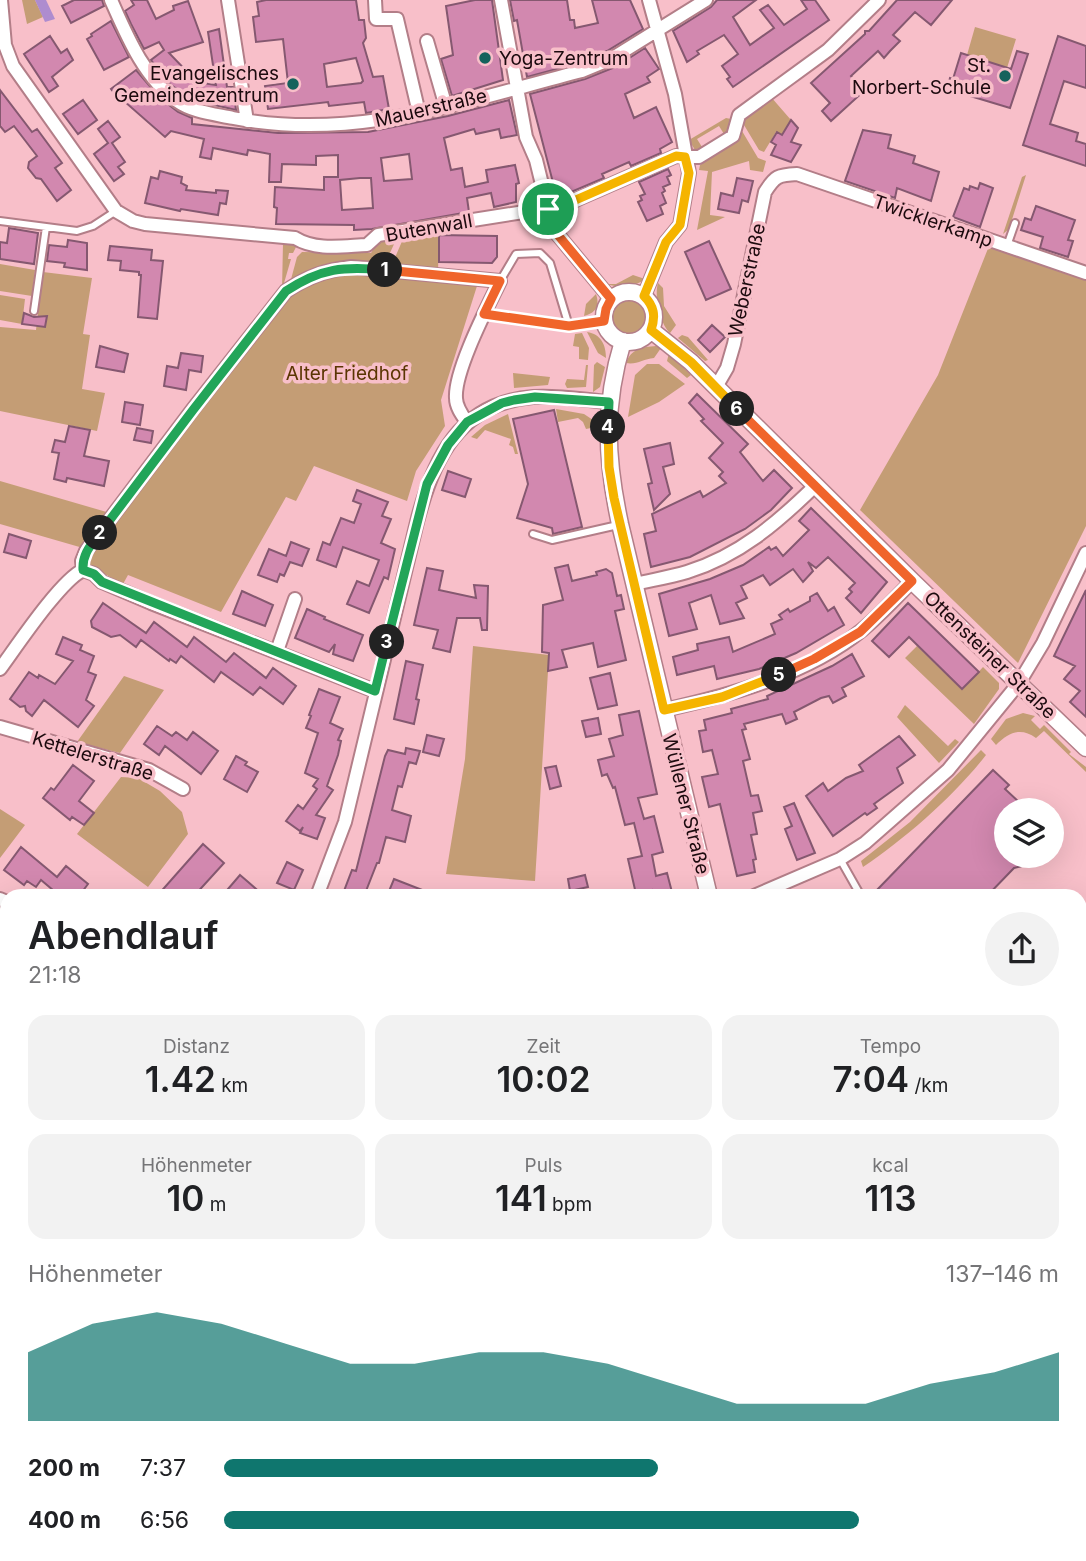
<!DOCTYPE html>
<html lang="de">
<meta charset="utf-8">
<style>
body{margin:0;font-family:Inter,sans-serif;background:#f2f2f2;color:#202124;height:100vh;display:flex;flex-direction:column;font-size:26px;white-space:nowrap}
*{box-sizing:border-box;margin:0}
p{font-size:23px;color:#757577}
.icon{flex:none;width:38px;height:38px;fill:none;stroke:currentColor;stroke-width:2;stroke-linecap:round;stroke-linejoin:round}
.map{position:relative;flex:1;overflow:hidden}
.drawer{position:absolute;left:0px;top:889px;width:1087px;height:672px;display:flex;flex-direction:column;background:#fff;border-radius:21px 21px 0 0;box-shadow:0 7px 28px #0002}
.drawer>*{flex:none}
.tools{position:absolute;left:994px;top:798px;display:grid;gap:14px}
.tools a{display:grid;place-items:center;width:70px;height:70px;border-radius:50%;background:#fff;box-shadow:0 7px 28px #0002;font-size:35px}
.pin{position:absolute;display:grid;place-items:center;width:60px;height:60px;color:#fff;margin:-30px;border:4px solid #fff;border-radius:50%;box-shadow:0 2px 7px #0007}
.km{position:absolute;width:35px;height:35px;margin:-18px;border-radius:50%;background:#222;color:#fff;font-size:19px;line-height:35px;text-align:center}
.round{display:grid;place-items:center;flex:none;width:74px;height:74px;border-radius:37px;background:#f2f2f2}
.head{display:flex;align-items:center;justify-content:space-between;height:119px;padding:0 28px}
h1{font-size:38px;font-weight:600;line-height:52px}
.stats{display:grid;grid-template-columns:repeat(3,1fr);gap:10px;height:119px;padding:7px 28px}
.stats div{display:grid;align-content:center;border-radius:18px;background:#f2f2f2;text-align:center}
.stats b{font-size:35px;font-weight:600}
.stats small{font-size:19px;font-weight:400}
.stats p{font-size:19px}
.chart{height:196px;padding:14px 28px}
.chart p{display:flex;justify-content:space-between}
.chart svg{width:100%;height:126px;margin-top:7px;fill:#0f766e;opacity:.7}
ul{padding:0 28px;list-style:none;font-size:23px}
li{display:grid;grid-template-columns:112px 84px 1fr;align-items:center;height:52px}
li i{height:18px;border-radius:9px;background:#0f766e}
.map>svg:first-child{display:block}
.green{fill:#c49d75}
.water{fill:#ae8ccf}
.building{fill:#d288af;stroke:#855870;stroke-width:2;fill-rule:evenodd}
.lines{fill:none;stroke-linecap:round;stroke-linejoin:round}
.service-casing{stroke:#b37e88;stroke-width:10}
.minor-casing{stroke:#b37e88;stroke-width:16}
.tertiary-casing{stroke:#b37e88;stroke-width:19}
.service{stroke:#fff;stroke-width:6}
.minor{stroke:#fff;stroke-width:12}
.tertiary{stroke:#fff;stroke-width:16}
.split-1-casing{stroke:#fff;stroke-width:14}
.split-2-casing{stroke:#fff;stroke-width:14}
.split-3-casing{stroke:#fff;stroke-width:14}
.split-4-casing{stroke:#fff;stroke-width:14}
.split-5-casing{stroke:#fff;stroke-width:14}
.split-6-casing{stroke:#fff;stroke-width:14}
.split-7-casing{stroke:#fff;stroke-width:14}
.split-1{stroke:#f0652b;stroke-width:9}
.split-2{stroke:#22a559;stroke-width:9}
.split-3{stroke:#22a559;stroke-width:9}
.split-4{stroke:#22a559;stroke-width:9}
.split-5{stroke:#f5b400;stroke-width:9}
.split-6{stroke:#f0652b;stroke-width:9}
.split-7{stroke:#f5b400;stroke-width:9}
.poi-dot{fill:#15625c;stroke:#f8bfc9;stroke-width:2.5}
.labels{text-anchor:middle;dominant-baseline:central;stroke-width:7;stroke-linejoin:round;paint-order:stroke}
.poi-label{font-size:19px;fill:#1c0a0e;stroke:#f8bfc9;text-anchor:end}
.street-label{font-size:19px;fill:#1c0a0e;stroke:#f8bfc9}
.park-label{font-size:19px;fill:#5a3502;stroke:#f8bfc9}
</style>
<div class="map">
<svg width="1086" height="1561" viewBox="0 0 1086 1561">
<rect width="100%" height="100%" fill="#f8bfc9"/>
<!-- green -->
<path class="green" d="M22,0h13l8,17 -16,7z
M975,27l41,12 -9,29 -40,-13z
M771,97l20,23 -9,15 -6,-3 -12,20 -5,-2 -18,-30z
M726,118l5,1 -2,12 -5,3 -5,-8 -22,13 5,8 -7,3 -6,-10z
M742,131l16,27 8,3 -3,11 -13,-2 -1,-9 -37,11 -2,43 15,2 -28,13 11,-59 -9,-1 1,-5 38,-24z
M1026,175l-17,54 -6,5 19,-57z
M439,235l-1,37 -47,-5 12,-28z
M393,240l2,2 -11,24c-35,-1 -63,-6 -94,17l7,-26 5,-5 69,1 8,-12z
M283,243l11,1 2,3 -3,6h-4l-1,6h3l-9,31z
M989,246l97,34v246l-68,137 -158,-153 78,-135z
M0,264l35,6 -3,26 -32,-5z
M43,272l49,6 -9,56 7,1 -8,54 23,4 -8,38 -97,-20v-84l36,3z
M346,272l131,14 -36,114 4,26 -29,45 -9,30 -93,-35 -18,35 -10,-4 -65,115 -93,-37 -5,9 -33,-18 -2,-6 196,-261 26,-17z
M633,275l12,4c-9,8 -28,9 -38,5h9z
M658,283l5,5 1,18 12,19 -6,8c-10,-9 -16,-37 -12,-50z
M596,294c4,12 0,19 -12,22l2,-12z
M0,295l25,4 -3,25 -22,-4z
M612 318a17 17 0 1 1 34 0a17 17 0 1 1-34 0Z
M587,332c14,2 19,13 19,26l-8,-5z
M582,333l7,15 -1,12 -9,-1v-12l-6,-1 2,-12z
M682,335l6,2 20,23 -3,1 -27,-23z
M656,346l5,2 -7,10c-11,1 -17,7 -28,5 5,-14 16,-16 30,-17z
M669,353l22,22 -4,3 -20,-17z
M597,362l8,5 -5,20 -7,5 1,-27z
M647,364h12l26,20 -26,18 -31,15 7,-42z
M586,365h2l-2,22 -19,1 -2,-4 2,-5 17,1z
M513,373l37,4 -2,8 -34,3z
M556,409l28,5 12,8v5l-10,2 -3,-7 -5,-4 -20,4z
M508,414l10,40h-3l-2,-7 -4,-2 2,-6 -26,-9 -8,9 -6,-2 14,-12z
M0,481l110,32 -27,35 -83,-24z
M473,646l76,9 -14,226 -89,-7 19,-115z
M917,646l45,44 21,-23 16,16v6l-25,35 -69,-66z
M124,676l40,14 -44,63 -43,-11z
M905,705l43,41 7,-7 4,3 -20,21 -42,-46z
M1023,713l12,3 -4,4 9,9 4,-4 27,27 -2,2 17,13v5l-42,-41 -8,7c-15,-11 -27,-6 -40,7l-5,-6 15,-20z
M981,750l5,5c-31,40 -81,84 -123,112l-2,-6 49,-39z
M121,777l17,1 22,13 22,21 6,22 -40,53 -71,-53z
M0,809l25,16 -25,33z"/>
<!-- water -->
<path class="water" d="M35,0h11l9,19 -10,3z"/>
<!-- building -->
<path class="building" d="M74,0h28l2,6 -33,17 -9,-17z
M131,0h16l9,19 18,-9 -1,-4 15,-5 15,41 -34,11 28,29 19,3 -8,-53 11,-3 8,58h6l3,23 -43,-10 -22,-15 -20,-25 13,-10 -5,-8 -15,7 -13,-25 -6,-13 9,-6z
M266,0h90l3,20h5l2,18 -3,5 10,34 10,-1 6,33 -23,4 -2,-11 -35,4 -1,-4 -60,7 -3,-23 23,-3 -5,-44 -27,3 -3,-25 6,-1 -2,-14zM356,58l7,23 -2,2 -34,4 -3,-23z
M475,0h17l11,80 -51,16 -11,-37 12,-4 -7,-49z
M510,0h57l3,20h4l1,8 23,-5 -6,-23h38l13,29 -36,22 -28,12 -52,14 -10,-57 -3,1z
M717,0h39l-23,17 17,28 24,-17 -14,-18 8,-5 16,20 23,-16 -6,-9h14l14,20 -96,67 -6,-8 3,-2 -8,-11 16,-12 -14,-19 -27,16 2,3 -12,8 -14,-31 38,-24z
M897,0h55l-21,25 -16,-13 -22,23 7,6 -10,10 -6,7 -6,-7 -27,25 13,15 -33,30 -9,-10 8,-8 -19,-20 54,-49v-3h4z
M111,21l18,36 -25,13 -17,-31 5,-3 -1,-2z
M50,36l11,17 6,-4 6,11 -21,17 6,9 -9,6 -25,-38z
M1058,36l28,10v42l-22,-7 -14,43 28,9 -2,8 10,3v22l-63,-21z
M645,48l14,21 -12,8 3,5 -25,12 9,24 22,-11 16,35 -12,7 1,4 -30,13 -2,-4 -27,12 2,4 -47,20 -27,-104 55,-15 30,-12z
M1017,51l11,3 -18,54 -63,-19 3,-11 3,1 8,-26 50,16z
M136,70l24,28 18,14 14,6v6l86,9 90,-1 80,-16 61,-16 8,35 -16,3 -2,-9 -23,5 -2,-5 -30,9 7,32 11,-2 3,19 23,-5 -2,-12 29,-5 4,18 -3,1v18l-22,5 -3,-14 -24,5 2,14 -97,17 -18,1v-5l-78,-1 1,-16 -3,-1 1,-20 49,3v-13h14v-22l-22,1v9l-34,-1 -1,18h-12l1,-28 -22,-4 -1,5 -34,-7 -2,11 -11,-2 4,-18 -33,-8 -6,6 -41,-36 -2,2 -11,-14zM409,154l3,25 -28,2 -3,-23zM360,178h11l2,30 -31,2 -2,-30z
M0,90l32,42 5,-3 25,34 -7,5 16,22 -14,11 -16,-22 -5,-1 -8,-10 1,-6 8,-6 -23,-30 -9,6 -5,-6z
M83,100l14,20 -19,14 -15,-20z
M791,120l7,8 -7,14 10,3 -10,17 -20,-7 5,-10 -5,-3 6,-10 5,3z
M108,121l12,16 -8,6 13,19 -7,5 6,7 -10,7 -20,-27 14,-11 -10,-14z
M863,130l28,5 -3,13 27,8 -2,7 26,9 -8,29 -34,-13 -2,10 -50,-17z
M668,169l3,6 -4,2 3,7 -7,3 2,4 -3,2 4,10 -6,3 3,8 -16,7 -9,-19 4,-2 -2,-4 5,-2 -6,-12z
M160,171l22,6 -1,6 6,3 -1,4 30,3v-3l12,1 -2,13 -6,-1 -2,12 -37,-6 -1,2 -35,-8 6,-26 7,2z
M737,178l16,3 -5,21 -6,-2 -3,13 -21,-4 3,-16 12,3z
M980,183l13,5 -13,39 -27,-10 11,-29 5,2 1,-4 8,3z
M1036,206l39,14 -7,20 5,1 -5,16 -28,-9 3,-11 -22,-7 4,-12 6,2z
M9,228l29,5 -4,31 -34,-5v-17l7,1z
M439,235l58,1v21l-5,6 -53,-1z
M68,240l19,3v27l-23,-3 1,-4 -18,-2 2,-16 18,2z
M709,241l22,48 -25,11 -21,-48z
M110,246l42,4 -1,10 12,1 -6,58 -19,-2 3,-42h-2v-3l-19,-2 1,-9 -13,-1z
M24,313l10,4 13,-1 -2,11 -23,-3z
M712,325l13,12 -15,15 -12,-12z
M100,346l28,8 -4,18 -28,-5z
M181,353l22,3 -2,16 -12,-2 -3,20 -22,-4 3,-20 11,2z
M697,394l51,50 -8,8 23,29 11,-11 18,18 -21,22 -26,19 -55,28 -39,10 -7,-33 12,-3 -4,-17 48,-23 3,6 23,-14 -7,-7 4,-4 -14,-14 14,-15 -22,-22 3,-2 -15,-16z
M125,402l18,3 -3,20 -18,-3z
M554,410l28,117 -29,7 -1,-6 -35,-10 11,-34 -15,-65z
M69,426l21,4 -6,26 25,5 -5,25 -37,-8 -1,4 -12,-3 5,-26 -7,-1 3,-12 10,2z
M137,428l16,3 -2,12 -17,-3z
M670,443l4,21 -11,3 7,27 -16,16 -6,-26 4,-1 -8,-34z
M448,471l23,8 -6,18 -23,-7z
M357,490l31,12 -6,14 9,3 -10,24 14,6 -7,30 -4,-2 -15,36 -22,-9 10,-23 12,5 10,-26 -36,-13 -7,20 -19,-7 6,-18 7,3 11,-27 13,5 7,-19 -8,-3z
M811,508l76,74 -26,31 -15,-15 6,-6 -3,-3 6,-6 -27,-26 -12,11 -8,-6 5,9 -10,11 -10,-13 -23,16 -7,-10 -22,11 6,12 -11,5 8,15 -24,6 -9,-29 -22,8 8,26 -28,7 -10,-42 51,-15 33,-14 26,-18 2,3 5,-3 7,9 26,-26 -10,-9z
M9,534l22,7 -5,17 -22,-6z
M291,542l18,7 -7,17 -12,-4 -6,14 -4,-2 -3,8 -19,-7 11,-26 17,7z
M568,565l4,16 25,-6 -1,-3 10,-3 6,4 5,23 4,-1 3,14 -9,2 11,49 -28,7 -5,-24 -31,7 5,17 -19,4 1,-18 -7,-1 1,-47 20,-5 -8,-32z
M427,568l16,3 -4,19 37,8 -2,-13 14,1 -1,44h-5l-2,-12h-23l-7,34 -17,-4 5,-18 -24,-5z
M1086,590v127l-16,-15 10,-11 -16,-12 11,-13 -21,-10z
M242,591l31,14 -8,21 -32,-12z
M817,593l11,18 6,-4 10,18 -48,28 -37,16 -42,10 -3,-13 -37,9 -4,-18 25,-7 -1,-6 32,-7 4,15 42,-18 -4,-10 11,-5 -3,-4 9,-6 2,3 20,-11v-4z
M103,603l43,30 8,-11 33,25 7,-10 32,25 8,-9 32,25 7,-10 23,18 -13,18 -23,-17 -7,8 -32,-23 -7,10 -33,-26 -5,7 -6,-4 -1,2 -28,-21 -5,7 -16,-12 -9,2 -19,-10 -1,-6z
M908,603l71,69 -17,17 -53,-52 -20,20 -17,-16z
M307,609l18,8 -1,2 39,16 -10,26 -20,-7 2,-10 -6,8 -34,-14z
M63,637l19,8 -2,5 14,6 -6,16 8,3 -10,25 8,6 -16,21 -34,-27 -12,16 -6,-5 -1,-5 -5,1 -10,-8 19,-27 9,6 1,-3 16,9 18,-23 -17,-7z
M852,654l12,22 -22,12 4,8 -13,7 -4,-7 -8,2 -27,14 3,7 -11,5 -4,-10 -38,10 2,5 -4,1 8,29 -7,2 8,35 7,-1 4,16 -9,2 4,21 -6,1 5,24 -3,1 2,12 -18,4 -17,-72 -11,3 -7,-30 16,-3 -6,-24 -9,2 -4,-21 7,-1 -2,-10 28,-7 -1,-4 37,-10 -1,-3 65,-30z
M406,661l17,4 -7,34 3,1 -5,24 -20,-5z
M610,673l7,32 -19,4 -8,-31z
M319,689l21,8 -10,26 13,6 -5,11 3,1 -3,14 -11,31 6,4 -17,25 9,3 -8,21 -17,-6 3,-6 -3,4 -14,-10 12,-16 5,4 14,-20 -4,-3 5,-7 -13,-6 13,-40 -12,-5 5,-12 -2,-1z
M639,711l18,83 -19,4 6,21 10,-3 9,36 -11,3 4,21 11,-3 6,23h-19l-2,-6 -16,4 -8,-35 14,-3 -8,-33 -9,2 -10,-38 -2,1 -6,-14 -5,2 -4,-16 16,-4 -5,-17 14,-4 -4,-20z
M598,718l3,16 -15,3 -4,-16z
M157,726l15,10 4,-4 11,8 6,-8 25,19 -17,23 -36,-28 -6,9 -15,-11z
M427,735l17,4 -5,17 -16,-4z
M899,736l16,19 -18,13 6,15 -29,21 3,4 -10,7 -2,-2 -32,23 -27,-40 17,-13 5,8 18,-13 17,-7 -4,-6z
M406,748l14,3 -4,13 -7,-2 -7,25 -4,-1 -6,24 19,6 -6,26 -19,-5 -7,26h-2l-13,33h-9l-11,-5 8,-21 4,1 29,-115 3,-6 17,4z
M236,756l11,6 -2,3 13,7 -11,20 -23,-13z
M73,765l21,16 -15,20 15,12 -10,12 -12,-8 -2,3 -27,-22 8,-10 3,2z
M556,766l5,20 -11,3 -5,-21z
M993,770l16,15 -4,4 15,14 -7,7h-7v46h26l-10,10 -8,2 -27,28h-105l-6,-5z
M794,803l21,50 -18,7 -12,-31 7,-3 -8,-19z
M203,844l21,19 -30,33h-37z
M21,847l36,30 9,-11 22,18 -9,12h-19l-19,-16 -5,7 -9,-6 -3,4 -20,-15z
M287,862l16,8 -9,20 -17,-7z
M240,875l7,6 17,15h-42z
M585,875l3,12 -18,4 -2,-12z
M394,879l41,16v1h-48z"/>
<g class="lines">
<!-- service casing -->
<g class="service-casing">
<path id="service" d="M0,221l77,10 16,-5 23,-15
M1007,246l8,-23
M500,281l16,-27 24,-1 10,10 19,63
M34,311l12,-84
M485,314l84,12 36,-5
M533,534l19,6 66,-15
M840,859l21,37
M1080,1514l6,7"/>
</g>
<!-- minor casing -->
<g class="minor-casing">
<path id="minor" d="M1,0l4,45 8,21 103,145 17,10 12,3 150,14c21,13 48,8 72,7l11,-10 184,-29 114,-50 23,1 34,-21 6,-21 89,-65 51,-50
M111,0c16,36 33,78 66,101 15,11 37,13 56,17 124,24 231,-17 349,-47l29,-12 95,-59
M228,0l19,121
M375,0l1,19h21l22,94
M501,0l25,137 10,23 17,69 58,70
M427,41l19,66
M644,296l22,-54 14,-17 9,-52 -14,-79 -26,-94
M716,387l11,-19 7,-24 31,-152c10,-16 13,-17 32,-18l289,99
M83,570l-1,-9 4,-10 107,-142 93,-118c21,-14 40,-21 65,-24l149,14c-12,25 -46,90 -44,117 0,9 6,17 11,24
M635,584c17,-4 35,-7 52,-12 52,-16 90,-49 128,-86
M277,651l18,-52
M0,669c17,-23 60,-88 83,-99l11,4 8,8 49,21 224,88
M664,710c67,-15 144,-36 198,-80 18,-15 34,-32 50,-49
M0,727l149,43 34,19
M317,896l28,-74 72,-300c16,-63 42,-119 116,-125 24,-2 51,3 76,5
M754,896l86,-37 25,-16 83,-73 71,-87 24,-40 43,-90
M0,899l7,3
M0,1082l7,5
M0,1466l7,-5
M616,1554v7
M37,1561l2,-7"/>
</g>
<!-- tertiary casing -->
<g class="tertiary-casing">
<path id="tertiary" d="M604 317a25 25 0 1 1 50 0a25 25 0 1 1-50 0Z
M651,330l40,32 221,219 174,167
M623,341c-20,65 -17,118 -3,183l89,372
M0,1241l7,2
M1080,1268l6,-4
M864,1554l1,7"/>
</g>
<!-- service -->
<use href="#service" class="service"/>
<!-- minor -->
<use href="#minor" class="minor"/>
<!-- tertiary -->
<use href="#tertiary" class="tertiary"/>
</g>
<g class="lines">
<!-- split-1 casing -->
<g class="split-1-casing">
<path id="split-1" d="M385,270l115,11 -16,33 85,12 35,-5 2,-12 5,-10 -58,-70 -5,-20"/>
</g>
<!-- split-2 casing -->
<g class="split-2-casing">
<path id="split-2" d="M100,533l93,-123 93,-119c35,-23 58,-25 99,-21"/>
</g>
<!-- split-3 casing -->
<g class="split-3-casing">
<path id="split-3" d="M100,533c-9,12 -18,21 -17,37l11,4 8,8 273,109 12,-49"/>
</g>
<!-- split-4 casing -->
<g class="split-4-casing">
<path id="split-4" d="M387,642l40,-158 21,-39 19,-23 35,-19 12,-3 21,-3 74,5 -1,25"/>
</g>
<!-- split-5 casing -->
<g class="split-5-casing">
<path id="split-5" d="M608,427l1,40 5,31 50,212 58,-13 57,-22"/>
</g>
<!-- split-6 casing -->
<g class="split-6-casing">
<path id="split-6" d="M737,409l175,172 -52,51 -46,27 -35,16"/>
</g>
<!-- split-7 casing -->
<g class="split-7-casing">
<path id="split-7" d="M548,209l14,-3 114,-50 9,1 4,16 -9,52 -14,17 -22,54c10,10 12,20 7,34l40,32 46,47"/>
</g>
<!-- split-1 -->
<use href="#split-1" class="split-1"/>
<!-- split-2 -->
<use href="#split-2" class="split-2"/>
<!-- split-3 -->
<use href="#split-3" class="split-3"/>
<!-- split-4 -->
<use href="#split-4" class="split-4"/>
<!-- split-5 -->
<use href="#split-5" class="split-5"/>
<!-- split-6 -->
<use href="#split-6" class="split-6"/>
<!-- split-7 -->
<use href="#split-7" class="split-7"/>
</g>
<!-- markers -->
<g class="poi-dot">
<circle cx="485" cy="58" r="7"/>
<circle cx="1005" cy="76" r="7"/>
<circle cx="293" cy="84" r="7"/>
</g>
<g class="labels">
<!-- poi labels -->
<g class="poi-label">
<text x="499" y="58" text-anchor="start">Yoga-Zentrum</text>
<text x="991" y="65">St.<tspan x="991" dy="22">Norbert-Schule</tspan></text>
<text x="279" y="73">Evangelisches<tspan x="279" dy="22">Gemeindezentrum</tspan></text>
</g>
<!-- street labels -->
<g class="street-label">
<text transform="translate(431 108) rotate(-13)">Mauerstraße</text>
<text transform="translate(933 221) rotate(19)">Twicklerkamp</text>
<text transform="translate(429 228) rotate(-10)">Butenwall</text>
<text transform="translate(747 280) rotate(-78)">Weberstraße</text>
<text transform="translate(990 655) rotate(44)">Ottensteiner Straße</text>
<text transform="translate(93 756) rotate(17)">Kettelerstraße</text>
<text transform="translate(686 804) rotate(76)">Wüllener Straße</text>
</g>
<!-- park labels -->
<g class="park-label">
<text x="347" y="373">Alter Friedhof</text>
</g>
</g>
</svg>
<div class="tools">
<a><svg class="icon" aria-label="layers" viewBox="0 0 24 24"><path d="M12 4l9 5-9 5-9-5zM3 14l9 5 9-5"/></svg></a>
</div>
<div class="pin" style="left:548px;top:209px;background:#1e9e55"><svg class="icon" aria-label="arrive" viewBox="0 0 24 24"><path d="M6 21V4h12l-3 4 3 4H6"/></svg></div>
<b class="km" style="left:385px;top:270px">1</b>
<b class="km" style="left:100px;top:533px">2</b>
<b class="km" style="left:387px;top:642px">3</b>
<b class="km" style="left:608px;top:427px">4</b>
<b class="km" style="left:779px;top:675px">5</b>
<b class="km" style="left:737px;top:409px">6</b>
<section class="drawer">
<div class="head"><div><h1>Abendlauf</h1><p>21:18</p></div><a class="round"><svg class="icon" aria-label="share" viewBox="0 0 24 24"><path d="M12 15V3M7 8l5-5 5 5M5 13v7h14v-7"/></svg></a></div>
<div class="stats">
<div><p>Distanz</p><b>1.42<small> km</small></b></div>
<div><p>Zeit</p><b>10:02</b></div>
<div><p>Tempo</p><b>7:04<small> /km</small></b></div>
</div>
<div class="stats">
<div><p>Höhenmeter</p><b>10<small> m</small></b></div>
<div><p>Puls</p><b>141<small> bpm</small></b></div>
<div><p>kcal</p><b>113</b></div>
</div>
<div class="chart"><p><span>Höhenmeter</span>137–146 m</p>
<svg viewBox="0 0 160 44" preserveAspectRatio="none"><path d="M0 44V20L10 10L20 6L30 10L40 17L50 24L60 24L70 20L80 20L90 24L100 31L110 38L120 38L130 38L140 31L150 27L160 20V44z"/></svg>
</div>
<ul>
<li><b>200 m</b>7:37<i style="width:52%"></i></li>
<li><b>400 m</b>6:56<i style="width:76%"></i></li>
</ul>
</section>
</div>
